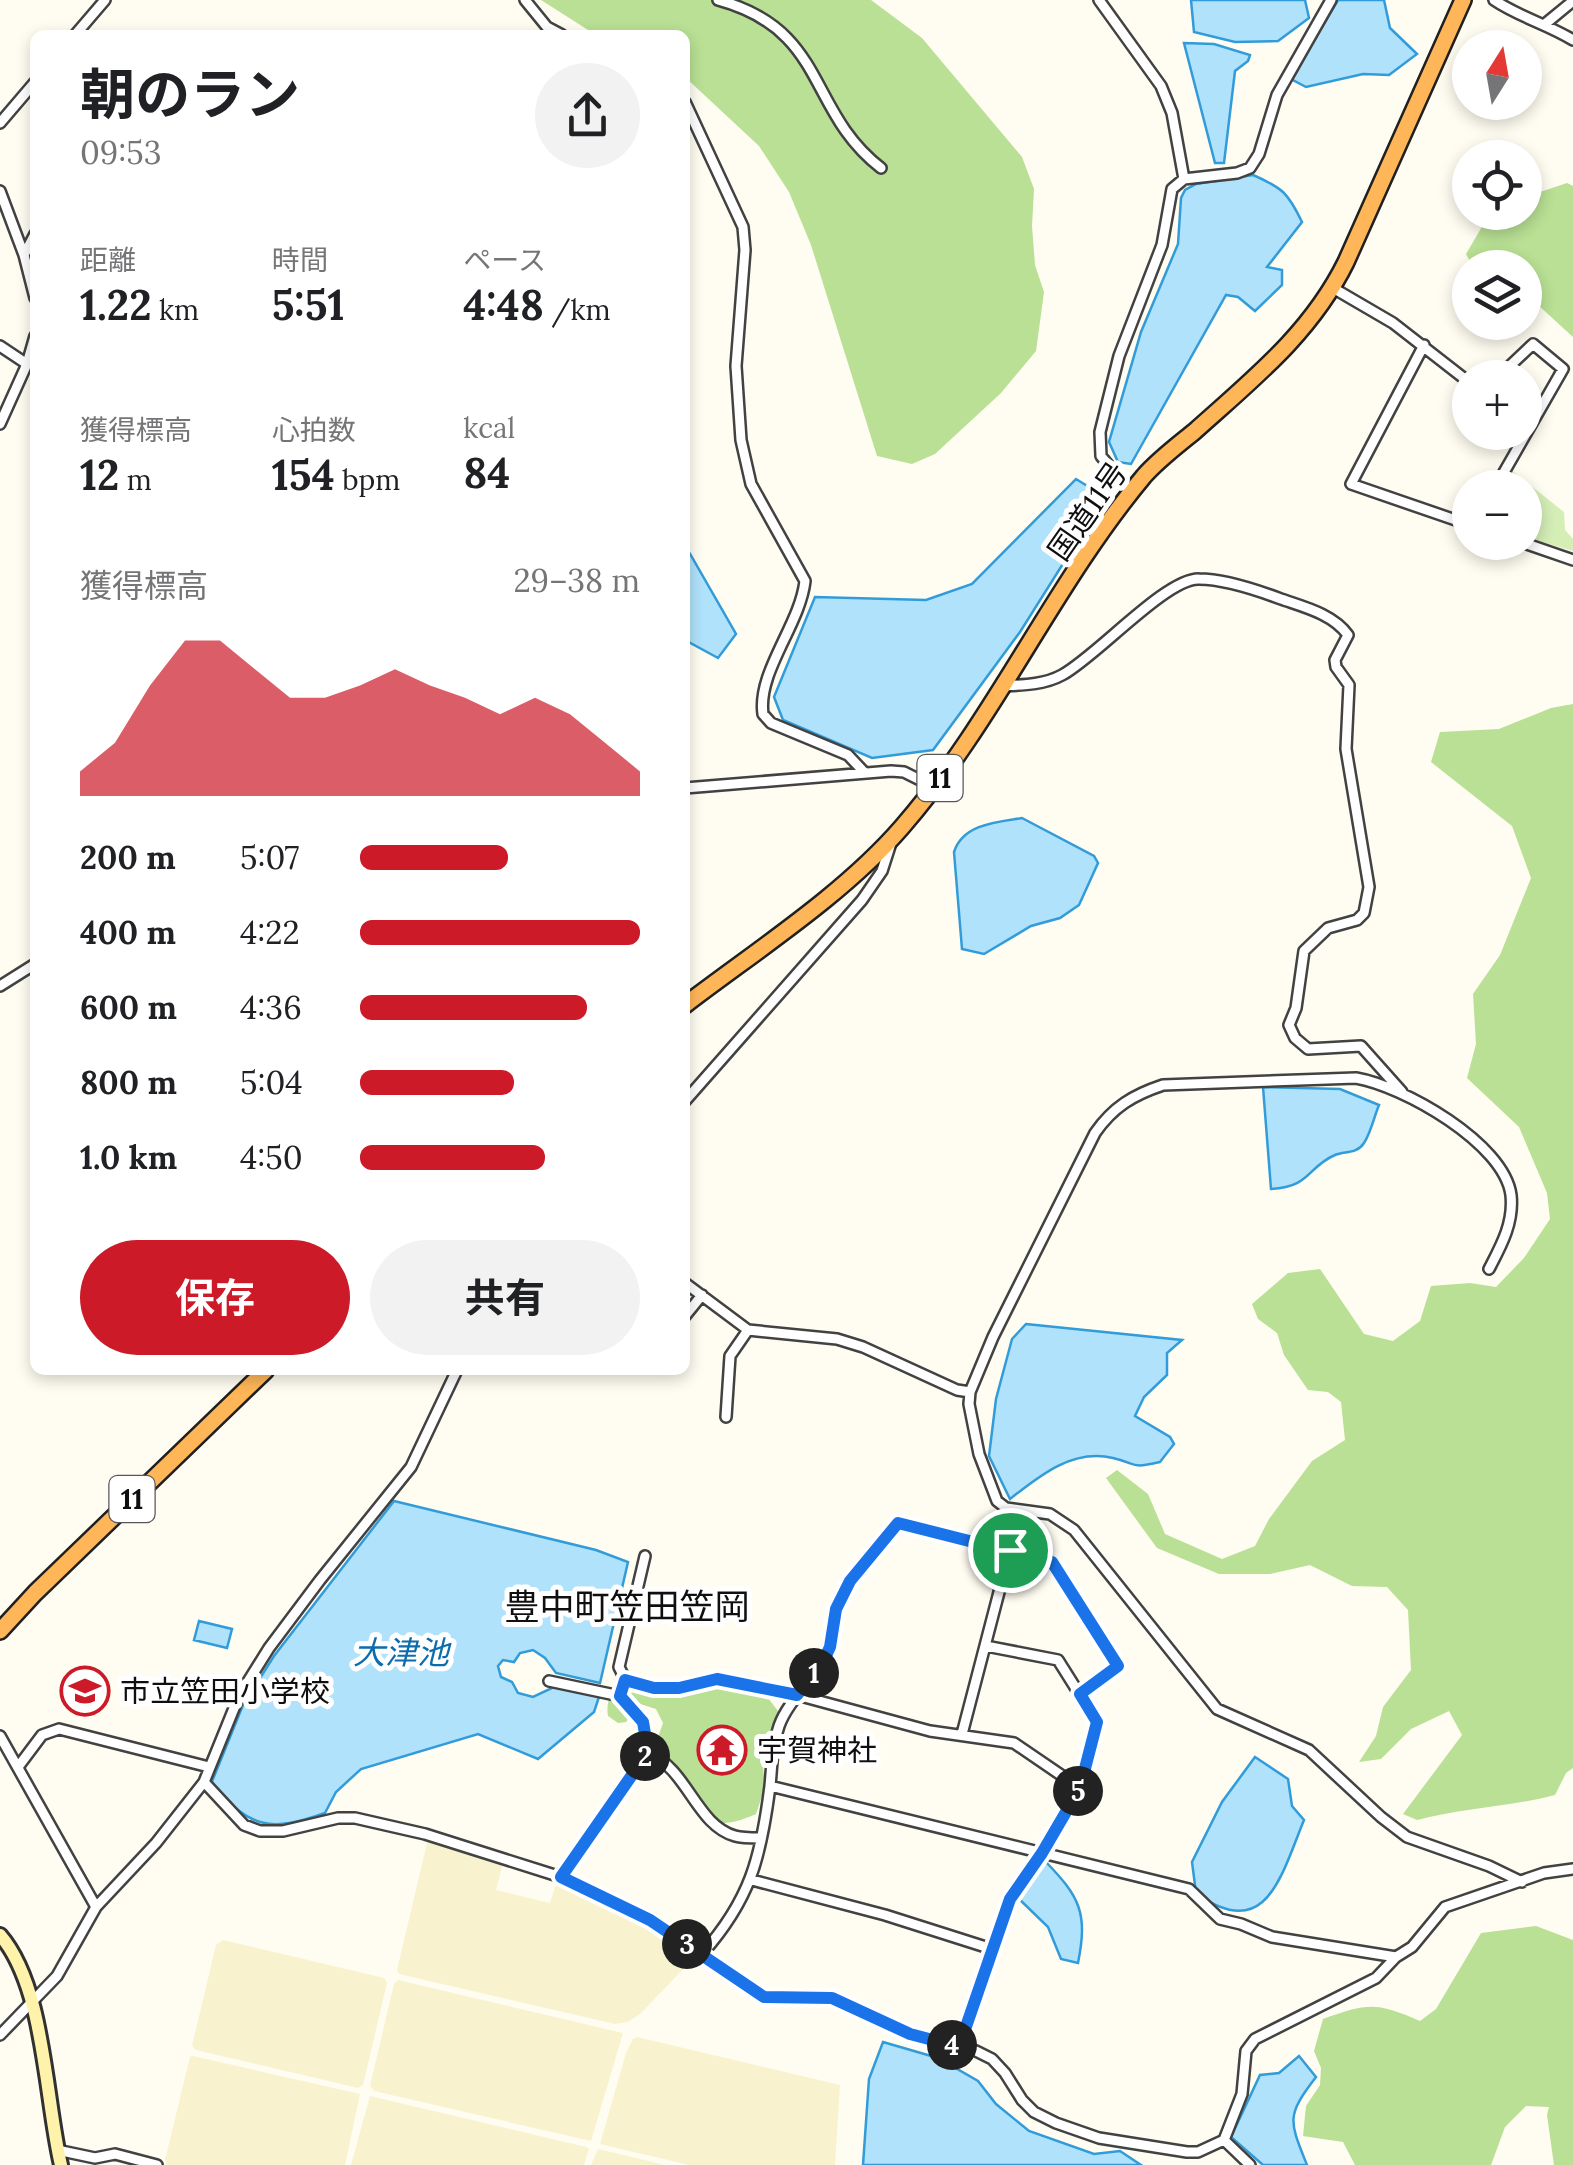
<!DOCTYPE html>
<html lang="ja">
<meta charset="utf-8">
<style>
body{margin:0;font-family:Lora,"Noto Sans JP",serif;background:#f2f2f2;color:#202124;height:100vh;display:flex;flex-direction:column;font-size:38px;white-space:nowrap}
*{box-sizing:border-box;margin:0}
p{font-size:32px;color:#757577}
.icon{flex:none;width:55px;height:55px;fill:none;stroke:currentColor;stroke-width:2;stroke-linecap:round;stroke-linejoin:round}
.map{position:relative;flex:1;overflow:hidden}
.side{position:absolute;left:30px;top:30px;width:660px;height:1345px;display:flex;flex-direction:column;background:#fff;border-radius:15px;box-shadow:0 5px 15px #0003}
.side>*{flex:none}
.needle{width:65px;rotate:11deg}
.buttons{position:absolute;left:1452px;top:30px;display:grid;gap:20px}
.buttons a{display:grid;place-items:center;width:90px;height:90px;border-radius:50%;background:#fff;box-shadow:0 5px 15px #0003;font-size:50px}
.pin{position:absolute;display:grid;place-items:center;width:85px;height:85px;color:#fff;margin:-42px;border:5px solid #fff;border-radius:50%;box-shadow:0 2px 10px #0007}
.km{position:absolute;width:50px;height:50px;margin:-25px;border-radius:50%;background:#222;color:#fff;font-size:28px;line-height:50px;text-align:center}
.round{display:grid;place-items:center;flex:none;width:105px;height:105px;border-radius:52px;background:#f2f2f2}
.head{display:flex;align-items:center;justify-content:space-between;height:170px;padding:0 50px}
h1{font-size:55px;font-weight:700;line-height:75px}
.stats{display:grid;grid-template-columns:repeat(3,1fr);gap:15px;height:170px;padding:10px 50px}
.stats div{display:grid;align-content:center}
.stats b{font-size:42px;font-weight:700}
.stats small{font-size:28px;font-weight:400}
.stats p{font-size:28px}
.chart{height:280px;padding:20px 50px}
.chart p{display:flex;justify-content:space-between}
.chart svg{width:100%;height:180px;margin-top:10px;fill:#cc1a28;opacity:.7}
.action{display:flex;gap:20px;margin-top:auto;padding:20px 50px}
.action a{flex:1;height:115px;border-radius:60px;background:#cc1a28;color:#fff;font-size:40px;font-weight:700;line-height:115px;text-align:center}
.action a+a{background:#f2f2f2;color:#202124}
ul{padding:0 50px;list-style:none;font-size:32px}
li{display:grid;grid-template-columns:160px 120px 1fr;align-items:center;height:75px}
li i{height:25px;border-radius:12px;background:#cc1a28}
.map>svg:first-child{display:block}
.farmland{fill:#f8f3ce}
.green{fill:#d5eeb6}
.forest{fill:#b9e094}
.water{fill:#b1e2fb;stroke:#319cd9;stroke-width:2.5}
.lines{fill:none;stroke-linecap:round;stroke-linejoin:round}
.minor-casing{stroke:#424242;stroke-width:14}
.secondary-casing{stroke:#313131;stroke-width:18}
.trunk-casing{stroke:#202020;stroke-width:20}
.minor{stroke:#fff;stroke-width:9}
.secondary{stroke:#fff3ac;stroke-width:12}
.trunk{stroke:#ffb658;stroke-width:15}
.route-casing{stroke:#fff;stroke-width:20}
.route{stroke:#1a73e8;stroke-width:12}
.labels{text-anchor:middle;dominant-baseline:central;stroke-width:10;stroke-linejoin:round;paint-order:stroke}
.shield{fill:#fff;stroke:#575757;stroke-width:2.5}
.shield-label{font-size:28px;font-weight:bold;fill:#0f0f0f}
.street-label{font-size:30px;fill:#0f0f0f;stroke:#fff}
.poi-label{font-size:30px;fill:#0f0f0f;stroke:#fff;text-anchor:start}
.water-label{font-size:32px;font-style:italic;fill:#0c6cad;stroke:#fff}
.quarter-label{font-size:35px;fill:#0f0f0f;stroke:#fff}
</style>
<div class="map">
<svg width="1573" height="2165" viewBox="0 0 1573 2165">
<rect width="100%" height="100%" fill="#fffcf1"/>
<!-- farmland -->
<path class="farmland" d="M430,1840l73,23 -7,27 54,13 7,-22 91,41 48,32 -1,3 -55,57 -12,8 -13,2 -216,-50 -2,-4 30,-127z
M223,1940l161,38 3,5 -24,102 -5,3 -162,-38 -4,-4 24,-101z
M398,1980l225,53 -32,108 -217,-50 -4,-5 24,-102z
M637,2037l203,48 -5,80h-146l-89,-21 26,-91 7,-14z
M193,2056l167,38 -15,71h-178l-2,-5 25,-103z
M370,2096l216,51 3,2 -5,16h-233z
M598,2149l67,16h-74z"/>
<!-- green -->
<path class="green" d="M1511,470l53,42 1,18 8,9v12l-48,-14v-49l-24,-1z"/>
<!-- forest -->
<path class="forest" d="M541,0h330l51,38 100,119 12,32 -2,37 3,39 9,27 -8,59 -35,42 -66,61 -23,10 -35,-8 -66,-211 -22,-53 -30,-46 -74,-69v-42h-89z
M1567,183l6,3v151l-48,-44v-25l-52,-1 -7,-13 24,-41 35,-1v-15z
M1573,704v1064l-7,5 -11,22c-46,12 -92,13 -138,25l-14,-6 59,-79 -13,-24 -38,18 -30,30 -22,3 17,-26 7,-29 28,-37 -3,-60 -21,-23 -35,-1 -42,-21 -40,9h-51l-62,-26 -51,-70 11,-8 31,24 17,40 57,25 33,-13 14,-27 43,-58 33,-21 -4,-38 -13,-10 -20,-2 -24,-35 -7,-22 -19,-14 -6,-15 36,-31 32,-4 44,65 29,7 27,-20 11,-35 39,-3 26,4 28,-29 26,-39 -3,-26 -28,-66 -52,-49 9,-34 -3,-50 27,-39 31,-77 -19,-52 -81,-64 9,-30 59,-3 52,-21z
M627,1674l21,9 53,4 18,-3 49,14 10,13 -15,55 2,21 -9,27c-73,33 -70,-31 -99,-74l6,-17 -7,-14 -22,-7 -3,3v10l-5,7 -8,1 -10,-7c-3,-17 6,-32 19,-42z
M1536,1926l37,14v225h-19l-7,-50 2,-8 -23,-1 -21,21 -14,38h-136l-12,-23 -40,-6 3,-30 14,-21 1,-17 -7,-17 9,-32c46,-16 52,-17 97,2l16,-12 45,-76z"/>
<!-- water -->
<path class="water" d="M1191,0h114l4,18 -31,23 -43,1 -41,-10z
M1338,0h46l6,28 27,26 -28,21 -26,-1 -57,13 -15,-8z
M1184,43l30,1 36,11 -2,6 -13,10 -11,92h-9z
M1253,175c30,13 35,18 49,47l-35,45 15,3v15l-27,26 -17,-14 -12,-2 -95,169 -13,-2 -9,-20 32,-110 37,-88 3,-46 4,-8 11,-6z
M1076,479l29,18 -85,135 -87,118 -61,8 -89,-38 -9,-23 41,-100 111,3 46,-16z
M685,545l51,89 -18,24 -33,-18z
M1022,818l72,38 4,7 -19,42 -19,13 -29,8 -47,28 -22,-5 -8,-97c9,-28 43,-30 68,-34z
M1263,1087l77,2 39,16c-5,12 -8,27 -15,38 -7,11 -19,8 -29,12 -28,12 -24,32 -64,34z
M1026,1324l156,16 -15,13v22l-23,22 -9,19 35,21 4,7 -14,18c-31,7 -21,2 -47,-4 -40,-10 -74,18 -103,41l-21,-43 7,-57 16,-60z
M394,1501l202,49 32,12 -28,121 -44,-10 -11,-15 -12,-8 -13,3 -6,9 -11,-2 -5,6 3,11 11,5 6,11 15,4 23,-11 44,8 -6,18 -56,47 -60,-25 -117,35 -25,23 -11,21c-56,20 -74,15 -114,-29l32,-79 31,-49z
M199,1621l33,8 -5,19 -33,-8z
M1255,1757l33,22 4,27 12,14c-23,56 -38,124 -108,73l-4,-31 30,-60z
M1045,1861c35,36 43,52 33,102l-17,-4 -13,-32 -31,-30z
M883,2042l55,16 40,23 18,23 33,27 65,23 26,-3 21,14h-278l6,-86z
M1299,2056l17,21c-30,39 -27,43 -9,88h-44l-32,-28 29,-62 19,-2z"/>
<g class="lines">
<!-- minor casing -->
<g class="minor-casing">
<path id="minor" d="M525,0l22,27 15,8
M718,0c110,30 88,110 163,168
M1099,0l62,86 11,27 12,66
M1494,0c25,17 53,24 79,40
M1545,24l28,-23
M75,35l30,-35
M685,102l58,125 2,23 -9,116 5,74 10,44 54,97c-5,44 -48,91 -42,133l8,9 77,32 16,17
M0,123l35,-41
M0,191l24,64 11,43
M24,255l11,-21
M1333,288l60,35 77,60
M1424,345l-73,139 119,41
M0,346l27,18
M0,424l27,-60 8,-28
M1495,488l68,-119 -30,-25 -36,34
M1131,493l-30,-37 -1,-24 19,-76 43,-111 10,-56 12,-10 53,-6 13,-5 9,-14 18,-59 54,-95
M1521,542l52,18
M1001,686c20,-1 43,-1 61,-11 34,-18 104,-97 137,-96 26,0 58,11 82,20 23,8 52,15 67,36l-13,25 1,7 13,18 -3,64 23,138 -5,26 -7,7 -29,8 -24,23 -8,57 -7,17 6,13 13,11 53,-3 41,46
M685,788l206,-17 13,1 30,15
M0,986l35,-22
M685,1101l177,-201 20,-29 9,-28
M1489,1269c12,-23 25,-46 22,-74 -7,-52 -108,-109 -155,-117l-193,7c-30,10 -50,22 -68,48l-102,204 -23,55 -1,12 10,50 18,47 9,7 44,6 24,16 143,179 92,41 72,67 26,20 82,29 33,16
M685,1283l63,47 89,9 26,8 94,43 13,2
M685,1316l17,-21
M726,1417l4,-61 18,-26
M625,1679l29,9 25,1 38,-10 80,16 133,36 84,12 66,45
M549,1681l71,15 23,25 4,31 -86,125
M620,1696l5,-17 -6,-12 26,-111
M962,1734l48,-184
M0,1736l96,171
M647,1752c41,17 49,73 88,84 7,2 17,2 25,2
M18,1767l24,-32 17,-6 150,38
M204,1782l40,43 16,6h23l55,-13h17l70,16 136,43 90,43 114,77 67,1 78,35 66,18 16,8 13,14 17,27 12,12 22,11 43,15 88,14h11l26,-12 18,-46 4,-43 9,-12 121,-61 20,-21 16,-10 33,-40 99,-34 29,-4
M770,1786l419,103 31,30 21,5 31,13 124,20
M752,1880l133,35 107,34
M702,1954c48,-54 59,-96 68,-168 2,-21 2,-40 9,-60 9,-25 31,-42 44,-64 11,-18 8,-40 16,-59 12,-30 39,-55 59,-80l153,39 67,104 -38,28
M0,2035l57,-59 39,-69 60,-64 48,-61 35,-86 30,-48 51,-68 91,-113 46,-97
M959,2047l51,-148 32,-46 38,-65 17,-66 -39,-62 -72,-14
M1224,2140l26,25
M57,2150l38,8 20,-4 42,11"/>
</g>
<!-- secondary casing -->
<g class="secondary-casing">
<path id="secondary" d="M0,1935c45,52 45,163 61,230"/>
</g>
<!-- trunk casing -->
<g class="trunk-casing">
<path id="trunk" d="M685,1005c72,-55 158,-110 217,-178 93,-107 151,-242 242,-351 15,-17 34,-31 51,-45 58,-52 116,-98 151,-169l117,-262
M0,1631l35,-38 231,-223"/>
</g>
<!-- minor -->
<use href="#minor" class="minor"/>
<!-- secondary -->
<use href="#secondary" class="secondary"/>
<!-- trunk -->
<use href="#trunk" class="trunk"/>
</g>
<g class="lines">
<!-- route casing -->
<g class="route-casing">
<path id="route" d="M898,1523l154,39 66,104 -38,28 17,28 -17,66 -38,65 -32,46 -51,148 -49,-13 -78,-36 -68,-1 -114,-77 -89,-43 87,-125 -5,-30 -23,-26 5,-16 29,8h25l38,-9 80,16 26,-33 7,-15 6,-38 14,-28z"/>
</g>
<!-- route -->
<use href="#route" class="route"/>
</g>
<!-- icons -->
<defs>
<g id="school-ring" transform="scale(2.5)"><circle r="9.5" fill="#fff" stroke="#cc1a28" stroke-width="1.5"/><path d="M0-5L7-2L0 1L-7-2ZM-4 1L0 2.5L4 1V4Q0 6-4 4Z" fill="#cc1a28"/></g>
<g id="temple-ring" transform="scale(2.5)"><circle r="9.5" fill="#fff" stroke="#cc1a28" stroke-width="1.5"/><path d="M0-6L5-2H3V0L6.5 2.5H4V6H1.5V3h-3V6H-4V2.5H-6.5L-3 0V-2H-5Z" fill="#cc1a28"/></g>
</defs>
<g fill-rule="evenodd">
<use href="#school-ring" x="85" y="1691"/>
<use href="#temple-ring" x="722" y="1750"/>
</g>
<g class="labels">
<!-- shield labels -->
<g class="shield">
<rect x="917.5" y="755" width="45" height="46" rx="8"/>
<rect x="109.5" y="1476" width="45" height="46" rx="8"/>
</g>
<g class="shield-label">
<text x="940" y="778">11</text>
<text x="132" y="1499">11</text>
</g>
<!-- street labels -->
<g class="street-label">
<text transform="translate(1087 511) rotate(-55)">国道11号</text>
</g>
<!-- poi labels -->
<g class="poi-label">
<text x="120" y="1691">市立笠田小学校</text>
<text x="757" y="1750">宇賀神社</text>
</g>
<!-- water labels -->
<g class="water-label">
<text x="401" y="1652">大津池</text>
</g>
<!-- quarter labels -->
<g class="quarter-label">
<text x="627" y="1606">豊中町笠田笠岡</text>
</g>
</g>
</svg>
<div class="buttons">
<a><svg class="needle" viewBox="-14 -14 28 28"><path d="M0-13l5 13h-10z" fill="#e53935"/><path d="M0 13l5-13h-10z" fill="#757577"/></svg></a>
<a><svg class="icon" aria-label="locate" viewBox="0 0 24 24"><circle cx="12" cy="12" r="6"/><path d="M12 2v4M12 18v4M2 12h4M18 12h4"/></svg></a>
<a><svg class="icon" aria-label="layers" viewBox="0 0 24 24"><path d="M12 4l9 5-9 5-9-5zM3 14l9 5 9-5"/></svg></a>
<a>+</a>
<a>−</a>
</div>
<div class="pin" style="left:1010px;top:1550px;background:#1e9e55"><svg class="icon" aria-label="arrive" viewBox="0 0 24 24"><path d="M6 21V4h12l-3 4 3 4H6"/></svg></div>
<b class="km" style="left:814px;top:1673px">1</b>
<b class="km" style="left:645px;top:1756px">2</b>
<b class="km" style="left:687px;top:1944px">3</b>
<b class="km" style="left:952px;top:2045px">4</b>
<b class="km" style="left:1078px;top:1791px">5</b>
<section class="side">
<div class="head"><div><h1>朝のラン</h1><p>09:53</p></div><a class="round"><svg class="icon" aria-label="share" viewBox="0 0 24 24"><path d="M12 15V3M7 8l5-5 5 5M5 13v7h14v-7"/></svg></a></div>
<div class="stats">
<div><p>距離</p><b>1.22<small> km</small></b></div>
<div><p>時間</p><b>5:51</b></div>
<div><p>ペース</p><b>4:48<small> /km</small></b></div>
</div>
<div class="stats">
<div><p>獲得標高</p><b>12<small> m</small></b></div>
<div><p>心拍数</p><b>154<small> bpm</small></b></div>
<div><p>kcal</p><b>84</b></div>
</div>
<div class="chart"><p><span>獲得標高</span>29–38 m</p>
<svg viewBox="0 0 160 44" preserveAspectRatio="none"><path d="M0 44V38L10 31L20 17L30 6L40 6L50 13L60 20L70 20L80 17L90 13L100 17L110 20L120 24L130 20L140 24L150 31L160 38V44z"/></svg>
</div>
<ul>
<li><b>200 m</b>5:07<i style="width:53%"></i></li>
<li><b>400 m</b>4:22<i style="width:100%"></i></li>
<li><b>600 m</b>4:36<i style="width:81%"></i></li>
<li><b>800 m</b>5:04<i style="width:55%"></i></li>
<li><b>1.0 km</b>4:50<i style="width:66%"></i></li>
</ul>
<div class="action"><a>保存</a><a>共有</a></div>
</section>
</div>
